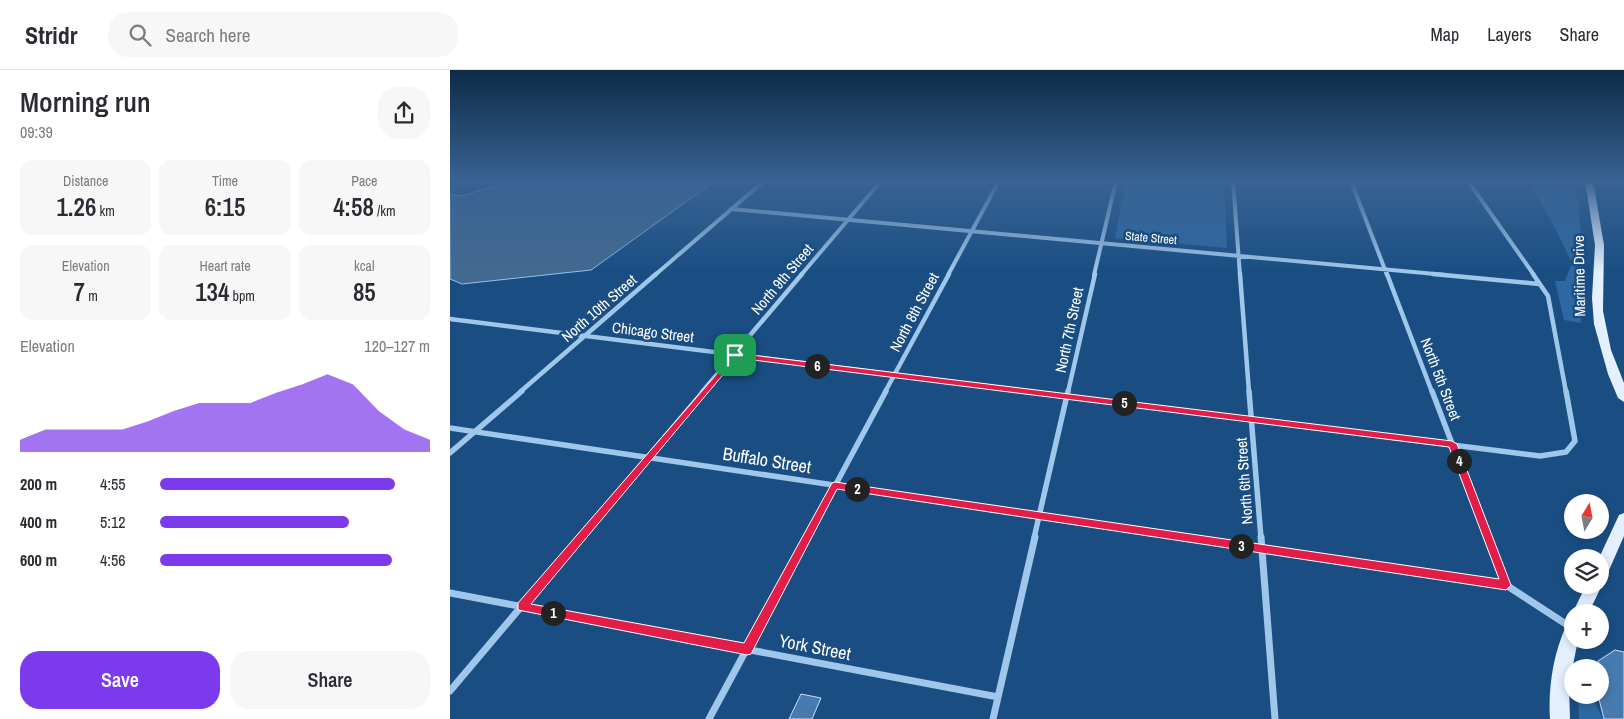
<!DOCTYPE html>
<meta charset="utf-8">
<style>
body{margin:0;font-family:"Archivo Narrow",sans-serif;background:#f7f7f7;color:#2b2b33;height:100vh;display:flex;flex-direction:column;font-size:19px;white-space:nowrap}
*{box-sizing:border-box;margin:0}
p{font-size:16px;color:#7c7c81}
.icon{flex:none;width:28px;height:28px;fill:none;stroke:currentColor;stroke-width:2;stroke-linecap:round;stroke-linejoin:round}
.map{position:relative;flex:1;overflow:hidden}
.drawer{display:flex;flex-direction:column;background:#fff;width:450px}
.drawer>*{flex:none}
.needle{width:32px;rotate:10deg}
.buttons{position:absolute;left:1114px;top:424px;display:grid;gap:10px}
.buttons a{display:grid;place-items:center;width:45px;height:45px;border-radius:50%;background:#fff;box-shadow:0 2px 8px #0003;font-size:25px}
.pin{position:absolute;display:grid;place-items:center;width:42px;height:42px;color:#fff;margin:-21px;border-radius:10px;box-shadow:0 2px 8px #0006}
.km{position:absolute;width:25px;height:25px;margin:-12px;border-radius:50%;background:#222;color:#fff;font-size:14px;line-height:25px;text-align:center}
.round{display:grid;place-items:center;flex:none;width:52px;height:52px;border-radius:20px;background:#f7f7f7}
.overview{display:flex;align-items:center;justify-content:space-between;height:85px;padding:0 20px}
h1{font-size:28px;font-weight:600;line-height:38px}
.stats{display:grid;grid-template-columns:repeat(3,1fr);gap:8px;height:85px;padding:5px 20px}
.stats div{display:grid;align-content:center;border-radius:12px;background:#f7f7f7;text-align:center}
.stats b{font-size:25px;font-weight:600}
.stats small{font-size:14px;font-weight:400}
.stats p{font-size:14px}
.chart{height:140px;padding:10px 20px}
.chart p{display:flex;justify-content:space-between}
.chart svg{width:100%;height:90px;margin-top:5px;fill:#7c3aed;opacity:.7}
.button{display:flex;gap:10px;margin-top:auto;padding:10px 20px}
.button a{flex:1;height:58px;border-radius:20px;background:#7c3aed;color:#fff;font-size:20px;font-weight:600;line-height:58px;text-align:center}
.button a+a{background:#f7f7f7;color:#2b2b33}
ul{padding:0 20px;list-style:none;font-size:16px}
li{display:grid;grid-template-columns:80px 60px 1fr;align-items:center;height:38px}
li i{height:12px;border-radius:6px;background:#7c3aed}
header{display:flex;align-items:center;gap:30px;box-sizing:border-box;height:70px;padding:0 25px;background:#fff;border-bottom:1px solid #e1e1e2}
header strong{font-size:24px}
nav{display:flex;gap:28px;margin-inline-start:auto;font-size:18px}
.search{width:350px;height:45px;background:#f7f7f7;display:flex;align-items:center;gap:12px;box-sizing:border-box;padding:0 18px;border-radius:20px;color:#7c7c81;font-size:19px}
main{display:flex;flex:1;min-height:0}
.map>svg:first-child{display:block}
.green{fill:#2d68a2}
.water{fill:#426990;stroke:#92c2ed}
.building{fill:#477baf;stroke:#c4dff8}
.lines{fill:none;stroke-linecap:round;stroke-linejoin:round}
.minor-far3{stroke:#9fc6eb;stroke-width:4}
.minor-far2{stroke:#9fc6eb;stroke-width:4.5}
.minor-far1{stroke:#9fc6eb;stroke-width:5.5}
.minor{stroke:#9fc6eb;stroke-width:7}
.primary{fill:#e4f0ff;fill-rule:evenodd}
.route{fill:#e11d48;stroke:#fff;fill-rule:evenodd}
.labels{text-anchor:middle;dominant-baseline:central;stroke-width:5;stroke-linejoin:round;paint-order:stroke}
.far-street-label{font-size:12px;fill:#fff;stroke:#1a4e83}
.street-label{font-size:15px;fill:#fff;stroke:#1a4e83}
.near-street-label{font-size:18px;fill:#fff;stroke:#1a4e83}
</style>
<header>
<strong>Stridr</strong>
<div class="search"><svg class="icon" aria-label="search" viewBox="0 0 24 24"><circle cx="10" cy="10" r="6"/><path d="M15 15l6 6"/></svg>Search here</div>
<nav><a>Map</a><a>Layers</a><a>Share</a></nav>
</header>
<main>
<section class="drawer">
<div class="overview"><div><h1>Morning run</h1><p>09:39</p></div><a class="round"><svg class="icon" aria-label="share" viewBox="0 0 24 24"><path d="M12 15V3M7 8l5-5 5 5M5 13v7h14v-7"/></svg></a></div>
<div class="stats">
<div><p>Distance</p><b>1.26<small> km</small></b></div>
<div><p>Time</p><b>6:15</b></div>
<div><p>Pace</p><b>4:58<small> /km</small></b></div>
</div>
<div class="stats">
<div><p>Elevation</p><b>7<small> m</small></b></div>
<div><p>Heart rate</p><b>134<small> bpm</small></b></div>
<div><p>kcal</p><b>85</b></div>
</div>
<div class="chart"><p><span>Elevation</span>120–127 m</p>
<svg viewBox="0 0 160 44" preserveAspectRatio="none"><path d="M0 44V38L10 33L20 33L30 33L40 33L50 29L60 24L70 20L80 20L90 20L100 15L110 11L120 6L130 11L140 24L150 33L160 38V44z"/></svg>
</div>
<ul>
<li><b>200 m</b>4:55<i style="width:87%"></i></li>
<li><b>400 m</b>5:12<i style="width:70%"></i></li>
<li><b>600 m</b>4:56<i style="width:86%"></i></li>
</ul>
<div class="button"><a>Save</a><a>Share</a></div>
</section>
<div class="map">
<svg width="1174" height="649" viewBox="0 0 1174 649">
<rect width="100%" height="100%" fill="#1a4e83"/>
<!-- green -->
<path class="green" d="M676,111h98l3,67 -112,-10z
M1081,116l45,4 8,67 -5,32 2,34 -17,-3 -9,-39h10l7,-18 -22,-45z
M1128,625h13l12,24h-24z"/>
<!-- water -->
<path class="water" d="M64,111h201l-124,89 -129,14 -12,-5v-85l11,2z"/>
<!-- building -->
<path class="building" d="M1165,580l9,2v67h-20l-6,-24h2l-2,-34z
M351,624l20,4 -9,21h-23z"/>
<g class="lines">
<!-- minor-far3 -->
<path class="minor-far3" d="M783,111l7,94
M901,111l36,94
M1018,111l66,94
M1056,111l17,1
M281,139l715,66
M205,205l109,-94
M351,205l80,-94
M498,205l51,-94
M644,205l22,-94"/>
<!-- minor-far2 -->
<path class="minor-far2" d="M790,204l9,118
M937,204l45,118
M983,204l106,10
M1083,204l15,22 18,96
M0,249l583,73
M70,322l136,-118
M252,322l100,-118
M435,322l64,-118
M618,322l27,-118"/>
<!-- minor-far1 -->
<path class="minor-far1" d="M573,321l517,65 26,-4 9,-11 -9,-50
M799,321l12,147
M982,321l56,147
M0,358l740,110
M0,383l72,-62
M129,468l125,-147
M357,468l79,-147
M584,468l34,-147"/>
<!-- minor -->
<path class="minor" d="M731,467l325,48 66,43
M811,467l14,182
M1037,467l19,48
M0,523l548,104
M0,621l130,-154
M259,649l98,-182
M543,649l42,-182"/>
<!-- primary -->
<path class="primary" d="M1135,111h8l11,64 -1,66 8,39 13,33v19l-6,-4 -10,-24 -14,-50 -2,-26 3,-53z
M1174,443v23l-18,41 -6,2 -1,-21 20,-43z
M1150,510l2,5 -13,27h-16l13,-27h14z
M1122,554v16h6l-9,45 1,34h-20c-2,-31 3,-64 16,-93z"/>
</g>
<!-- sky -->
<linearGradient id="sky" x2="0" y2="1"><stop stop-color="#0e2b48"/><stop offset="0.55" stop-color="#386393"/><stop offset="1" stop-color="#386393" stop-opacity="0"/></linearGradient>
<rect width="1174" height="202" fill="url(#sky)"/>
<!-- route -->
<path class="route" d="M285,283l717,88 5,3 54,141 -5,5 -669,-101 -86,165 -4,1 -229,-45v-7zM287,288l712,89 50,132 -664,-97 -3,1 -88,160 -213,-39z"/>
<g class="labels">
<!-- far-street labels -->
<g class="far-street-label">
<text transform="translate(701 168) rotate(5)">State Street</text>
</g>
<!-- street labels -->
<g class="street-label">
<text transform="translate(1129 206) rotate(-91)">Maritime Drive</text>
<text transform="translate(332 209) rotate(-50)">North 9th Street</text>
<text transform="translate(149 238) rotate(-41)">North 10th Street</text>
<text transform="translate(464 242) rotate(-62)">North 8th Street</text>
<text transform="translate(619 260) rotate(-78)">North 7th Street</text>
<text transform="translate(203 262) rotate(7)">Chicago Street</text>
<text transform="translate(991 309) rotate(69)">North 5th Street</text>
<text transform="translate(794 411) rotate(-94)">North 6th Street</text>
</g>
<!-- near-street labels -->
<g class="near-street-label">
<text transform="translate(317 390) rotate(9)">Buffalo Street</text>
<text transform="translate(365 577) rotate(11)">York Street</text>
</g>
</g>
</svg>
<div class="buttons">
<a><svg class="needle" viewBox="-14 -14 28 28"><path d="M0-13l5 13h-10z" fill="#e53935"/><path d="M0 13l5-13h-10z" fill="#7c7c81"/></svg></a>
<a><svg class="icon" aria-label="layers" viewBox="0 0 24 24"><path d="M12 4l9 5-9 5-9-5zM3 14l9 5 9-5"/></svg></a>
<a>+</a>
<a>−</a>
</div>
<div class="pin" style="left:285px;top:285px;background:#1e9e55"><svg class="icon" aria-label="arrive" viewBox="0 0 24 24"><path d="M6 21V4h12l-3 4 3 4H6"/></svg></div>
<b class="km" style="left:103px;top:543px">1</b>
<b class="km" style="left:407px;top:419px">2</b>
<b class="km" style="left:791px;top:476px">3</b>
<b class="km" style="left:1009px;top:391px">4</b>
<b class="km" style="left:674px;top:333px">5</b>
<b class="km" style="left:367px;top:296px">6</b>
</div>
</main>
